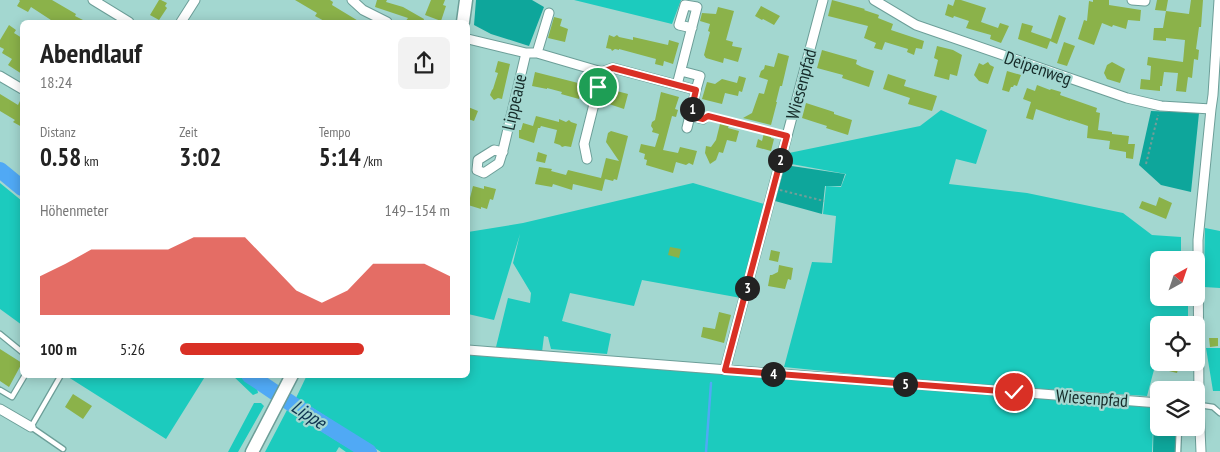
<!DOCTYPE html>
<html lang="de">
<meta charset="utf-8">
<style>
body{margin:0;font-family:"PT Sans Narrow",sans-serif;background:#f2f2f2;color:#222;height:100vh;display:flex;flex-direction:column;font-size:19px;white-space:nowrap}
*{box-sizing:border-box;margin:0}
p{font-size:16px;color:#767676}
.icon{flex:none;width:28px;height:28px;fill:none;stroke:currentColor;stroke-width:2;stroke-linecap:round;stroke-linejoin:round}
.map{position:relative;flex:1;overflow:hidden}
.side{position:absolute;left:20px;top:20px;width:450px;height:358px;display:flex;flex-direction:column;background:#fff;border-radius:8px;box-shadow:0 2px 12px #0003}
.side>*{flex:none}
.needle{width:32px;rotate:40deg}
.buttons{position:absolute;left:1150px;top:251px;display:grid;gap:10px}
.buttons a{display:grid;place-items:center;width:55px;height:55px;border-radius:8px;background:#fff;box-shadow:0 2px 12px #0003;font-size:25px}
.pin{position:absolute;display:grid;place-items:center;width:42px;height:42px;color:#fff;margin:-21px;border:2px solid #fff;border-radius:50%;box-shadow:0 1px 5px #0007}
.km{position:absolute;width:25px;height:25px;margin:-12px;border-radius:50%;background:#222;color:#fff;font-size:14px;line-height:25px;text-align:center}
.round{display:grid;place-items:center;flex:none;width:52px;height:52px;border-radius:8px;background:#f2f2f2}
.headline{display:flex;align-items:center;justify-content:space-between;height:85px;padding:0 20px}
h1{font-size:28px;font-weight:700;line-height:38px}
.figures{display:grid;grid-template-columns:repeat(3,1fr);gap:8px;height:85px;padding:5px 20px}
.figures div{display:grid;align-content:center}
.figures b{font-size:25px;font-weight:700}
.figures small{font-size:14px;font-weight:400}
.figures p{font-size:14px}
.chart{height:140px;padding:10px 20px}
.chart p{display:flex;justify-content:space-between}
.chart svg{width:100%;height:90px;margin-top:5px;fill:#d93025;opacity:.7}
ul{padding:0 20px;list-style:none;font-size:16px}
li{display:grid;grid-template-columns:80px 60px 1fr;align-items:center;height:38px}
li i{height:12px;border-radius:6px;background:#d93025}
.map>svg:first-child{display:block}
.green{fill:#1ccbbe}
.forest{fill:#0ea69b}
.lines{fill:none;stroke-linecap:round;stroke-linejoin:round}
.stream{stroke:#50a9f5;stroke-width:2.5}
.river{stroke:#50a9f5;stroke-width:16}
.building{fill:#8bb24a}
.service-casing{stroke:#6c9e98;stroke-width:7}
.minor-casing{stroke:#6c9e98;stroke-width:11}
.secondary-casing{stroke:#6c9e98;stroke-width:15}
.path{stroke:#739d98;stroke-width:2;stroke-dasharray:2.5 2.5;stroke-linecap:butt}
.service{stroke:#fff;stroke-width:4.5}
.minor{stroke:#fff;stroke-width:9}
.secondary{stroke:#fff;stroke-width:12}
.route-casing{stroke:#fff;stroke-width:10}
.route{stroke:#d93025;stroke-width:6}
.labels{text-anchor:middle;dominant-baseline:central;stroke-width:4.5;stroke-linejoin:round;paint-order:stroke}
.street-label{font-size:18px;fill:#152a28;stroke:#a3d7d0}
.water-label{font-size:19px;font-style:italic;fill:#0b304e;stroke:#a3d7d0}
</style>
<div class="map">
<svg width="1220" height="452" viewBox="0 0 1220 452">
<rect width="100%" height="100%" fill="#a3d7d0"/>
<!-- green -->
<path class="green" d="M574,0h107l-9,24z
M941,110l46,20 -11,34 -20,-5 -7,25 78,9 96,20 29,22 29,2v19l7,1v3h-29v38h29v27h-29v26l-12,45 -223,-15 -140,-14 28,-105 20,1 4,-47 -13,-2 3,-28 15,1 5,-13 -60,-11 3,-10 131,-27z
M0,183l22,18v124l-22,-16z
M693,183l71,21 -7,31 -16,63 -99,-18 -8,26 -64,-13 -8,28 49,13 -4,20 -56,-5 -3,-12 -4,-1 -2,16 -46,-5 12,-49 22,5 1,-10 -18,-30 7,-29 -26,86 -26,-6v-82l55,-9z
M1205,228l15,3v57l-16,-1z
M1206,348h14v43h-7z
M468,355l686,52 -2,45h-771c-29,-18 -56,-37 -85,-54l11,-23h161z
M65,375h141l-40,64z
M232,375h9l16,13 1,5 -5,2z
M254,403h7l3,3 -26,46h-10z
M287,410l68,42h-9l-7,-5 -3,5h-71z"/>
<!-- forest -->
<path class="forest" d="M476,0h56l12,7 -15,39 -38,-12 -17,-9z
M1151,111l48,2 -8,79 -30,-7 -22,-20z
M785,165l60,9 -4,12h-16l-3,28 -47,-13z
M1154,406l5,1v21h18v24h-24z"/>
<g class="lines">
<!-- stream -->
<path class="stream" d="M706,452l5,-69"/>
<!-- river -->
<path class="river" d="M0,170l22,18
M249,375l46,31 74,46"/>
</g>
<!-- building -->
<path class="building" d="M19,0h33l24,14 -1,2 12,6h-33l-23,-15 -3,5 -11,-6 3,-5z
M159,0h2l6,3 -2,3 2,2 -8,12 -9,-5z
M295,0h35l3,2 -1,3 28,17h-34l-11,-6 2,-3z
M377,0h10l-1,2 17,5 21,12 -1,3 -8,-2 -1,2h-9l3,-4 -33,-11z
M431,0h14l-2,5 3,1 -5,15 -16,-6z
M832,0l33,9 -1,1 15,5 -1,3 15,6 -2,6 33,11 -2,8 -6,-1 -2,7 -7,-3 1,-3 -23,-7 -3,8 -8,-2 2,-5 -12,-5 4,-12 -40,-10z
M955,0h6l25,8 -5,14 17,6 2,-5 9,3 -8,17 -11,-4 1,-4 -25,-7 3,-7 -15,-5 -1,2 -8,-3 3,-11 5,2z
M1093,0h16v5l32,5 -1,11 -12,-1 -2,9 -13,-4 -1,2 -10,-4 -8,22 -16,-6 6,-19 3,1 2,-20 4,1z
M1157,0h11l-2,11 23,3 2,-14h12l-2,27h-2l-3,22 3,1 -1,10 -4,-1 -2,19 -4,-1 -2,15 -10,-1 2,-18 -14,-1 -2,14h-2v5l-20,-2 1,-10 9,1 1,-14 -4,-1 1,-8 35,5 2,-22 -19,-2v3l-13,-1 1,-12h9l3,-17 -11,-1z
M761,6l19,10 -6,9 -11,-6 -1,1 -7,-4z
M718,7l16,4 -8,29 7,2 -1,4 10,2 -4,14 -14,-4 -1,5 -17,-5 -2,-3 6,-23 -2,-1 2,-7 -10,-3 2,-8 14,1z
M1059,15l7,3 -9,26 -7,-3 -3,8 -29,-10 4,-16 11,3 -2,6 20,7z
M554,17l8,2 -2,7 8,3 -3,13 -17,-4z
M9,25l7,5 -2,3 8,5v36l-14,-9 4,-6 -10,-6 2,-4 -4,-2v-7z
M609,35l5,2 3,-2 2,2 14,3v-3l35,8 1,-5 10,3 -6,21 -9,-3 -1,5 -8,-2 1,-5 -37,-10v1l-4,-1 -3,2 -1,-2 -5,-1z
M1064,42l11,4 -8,20 -10,-3z
M937,46l16,4 9,5 -5,21 -7,-2 -1,6 -15,-4 4,-16 -4,-2z
M822,50l35,10 -1,4 6,3 12,4 -5,16 -27,-9 1,-3 -26,-7z
M778,53l11,3 -7,30h-2l-4,16h1l-6,23 -28,-7 9,-5 7,-20 5,1 4,-14 -9,-3 2,-6 3,-2 1,-4 9,2z
M498,61l12,3 -8,35 -4,-1 -4,2 -4,-5 2,-5 1,-1 5,-16 -3,-1z
M988,62l2,3 4,2 -6,17 -9,-3 -5,-6 5,-12 4,2z
M1112,62l13,7 -5,14 -13,-4 -3,-6 3,-8z
M1007,71l14,4 -4,11 -3,-1 -1,2h-2l-2,5 -7,-2z
M535,72l47,12v3l3,1 -3,9 -3,-1v3l-18,-5 1,-2 -15,-4v1l-15,-3z
M888,74l18,6 -2,6 33,10 -5,15 -24,-7 2,-6 -27,-9z
M739,76l7,2 -4,14 -3,-1 -1,5 -13,-3 -3,11 -20,-5 5,-17 8,2 7,-5 15,4z
M1037,85l13,5 1,-1 10,3 -1,3 37,13 -1,4 4,1 -2,17 14,2v2l17,2 -1,8h7l-2,15 -7,-1v-6l-17,-3 1,-8 -23,-3 1,-12 -18,-6v1l-34,-12 -3,11 -7,-2 5,-16 -8,-3 4,-11 8,3z
M613,90l15,4 -4,15 -15,-5 1,-4 -3,-3 4,-1z
M661,92l18,5 -4,12 3,1 -2,7 -4,-1 -9,34 15,3 2,-6 17,4 -4,14 -4,-2 -3,2 -10,-3 -3,11 -27,-8 1,-5 -3,-1 1,-5 -6,-2 2,-8 14,3 4,-13 -7,-2 1,-3 -2,-3 1,-4 3,-2z
M0,94l18,11 4,-8v30l-9,-5 2,-2 -15,-9z
M806,103l28,9v2l18,6 -4,15 -22,-7 1,-2 -25,-8z
M468,107l10,4 -4,10 -6,-2z
M536,116l23,6v-3l7,3 3,-2 2,2 6,2 -6,23 -6,-1 -3,1 -2,-2 -6,-2 3,-13 -16,-4 -1,2h-2l-4,15 -15,-5v-8h2l2,-7 10,3z
M721,120l9,3 -2,5 11,3 -3,11 -9,-2 -4,13 -4,-1 -3,8 -6,4 -5,-11 1,-7 5,1 5,-7z
M611,131l17,5 -11,44 -3,-1 -1,2 -12,-3 5,-20 13,3 -13,-19 2,-9z
M764,133l7,2v3l3,1 -3,12 -15,-4 2,-8 4,2z
M538,152l9,3 -2,8 -9,-2z
M539,167l13,2 -1,2 15,4 2,-5 37,9 -3,12 -29,-7 -1,6 -19,-6 -1,3 -17,-3z
M473,186l11,3v-3l12,3 -3,11 -3,-1 -3,10 -6,-2v2l-13,-4v-7h2z
M1159,197l13,6 -6,16 -27,-11 3,-7 14,5z
M670,247l11,2 -2,9 -11,-3z
M771,250l9,2 -2,10 -9,-2z
M779,265l14,3 -2,12 -3,-1 -3,10 -17,-3 2,-11h2l6,-3z
M719,312l12,3 -7,28 -23,-6 2,-10 12,2z
M1209,338h9v8l-8,1z
M0,349l22,14 -13,24 -9,-6z
M1167,362h13l-3,11 -12,-3z
M73,394l19,12 -9,13 -18,-12z"/>
<g class="lines">
<!-- service casing -->
<g class="service-casing">
<path id="service" d="M0,334l22,18
M61,375l-30,52 32,22
M0,390l12,7 13,-22
M1199,405l14,2 7,6
M1178,452l1,-24"/>
</g>
<!-- minor casing -->
<g class="minor-casing">
<path id="minor" d="M93,0l36,22
M352,0l11,10 24,12
M874,0l42,25 211,73 34,8 50,3
M1132,0l13,1v-1
M181,22l14,-22
M468,39l58,14h11l65,19 11,-4 64,17
M537,53l12,-40
M681,71l19,5 -4,14
M0,76l22,13
M690,116l13,3
M687,128l9,-38 -19,-5 20,-78 -12,-2 -6,20 13,3
M503,152l-9,-2 -16,10 -1,10 7,3 15,-10 4,-13 23,-97
M587,159l-3,-15 18,-72
M468,350l691,53
M725,370l98,-370
M0,409l31,18
M1201,452l-2,-47 -1,-165 13,-131 2,-14 6,-95"/>
</g>
<!-- secondary casing -->
<g class="secondary-casing">
<path id="secondary" d="M463,22l3,-22
M252,452l40,-77"/>
</g>
<!-- path -->
<path class="path" d="M712,117l66,17
M1146,164l12,-49
M780,190l44,11"/>
<!-- service -->
<use href="#service" class="service"/>
<!-- minor -->
<use href="#minor" class="minor"/>
<!-- secondary -->
<use href="#secondary" class="secondary"/>
</g>
<g class="lines">
<!-- route casing -->
<g class="route-casing">
<path id="route" d="M598,87l4,-15 11,-4 83,22 -6,26 13,3 5,-3 79,20 -62,234 289,22"/>
</g>
<!-- route -->
<use href="#route" class="route"/>
</g>
<g class="labels">
<!-- street labels -->
<g class="street-label">
<text transform="translate(1038 68) rotate(19)">Deipenweg</text>
<text transform="translate(801 84) rotate(-75)">Wiesenpfad</text>
<text transform="translate(514 102) rotate(-77)">Lippeaue</text>
<text transform="translate(1092 398) rotate(4)">Wiesenpfad</text>
</g>
<!-- water labels -->
<g class="water-label">
<text transform="translate(309 414) rotate(33)">Lippe</text>
</g>
</g>
</svg>
<div class="buttons">
<a><svg class="needle" viewBox="-14 -14 28 28"><path d="M0-13l5 13h-10z" fill="#e53935"/><path d="M0 13l5-13h-10z" fill="#767676"/></svg></a>
<a><svg class="icon" aria-label="locate" viewBox="0 0 24 24"><circle cx="12" cy="12" r="6"/><path d="M12 2v4M12 18v4M2 12h4M18 12h4"/></svg></a>
<a><svg class="icon" aria-label="layers" viewBox="0 0 24 24"><path d="M12 4l9 5-9 5-9-5zM3 14l9 5 9-5"/></svg></a>
</div>
<div class="pin" style="left:598px;top:87px;background:#1e9e55"><svg class="icon" aria-label="arrive" viewBox="0 0 24 24"><path d="M6 21V4h12l-3 4 3 4H6"/></svg></div>
<div class="pin" style="left:1014px;top:392px;background:#d93025"><svg class="icon" aria-label="check" viewBox="0 0 24 24"><path d="M5 12l5 5 9-10"/></svg></div>
<b class="km" style="left:692px;top:109px">1</b>
<b class="km" style="left:780px;top:160px">2</b>
<b class="km" style="left:747px;top:288px">3</b>
<b class="km" style="left:773px;top:374px">4</b>
<b class="km" style="left:905px;top:384px">5</b>
<section class="side">
<div class="headline"><div><h1>Abendlauf</h1><p>18:24</p></div><a class="round"><svg class="icon" aria-label="share" viewBox="0 0 24 24"><path d="M12 15V3M7 8l5-5 5 5M5 13v7h14v-7"/></svg></a></div>
<div class="figures">
<div><p>Distanz</p><b>0.58<small> km</small></b></div>
<div><p>Zeit</p><b>3:02</b></div>
<div><p>Tempo</p><b>5:14<small> /km</small></b></div>
</div>
<div class="chart"><p><span>Höhenmeter</span>149–154 m</p>
<svg viewBox="0 0 160 44" preserveAspectRatio="none"><path d="M0 44V25L10 19L20 12L30 12L40 12L50 12L60 6L70 6L80 6L90 19L100 32L110 38L120 32L130 19L140 19L150 19L160 25V44z"/></svg>
</div>
<ul>
<li><b>100 m</b>5:26<i style="width:68%"></i></li>
</ul>
</section>
</div>
